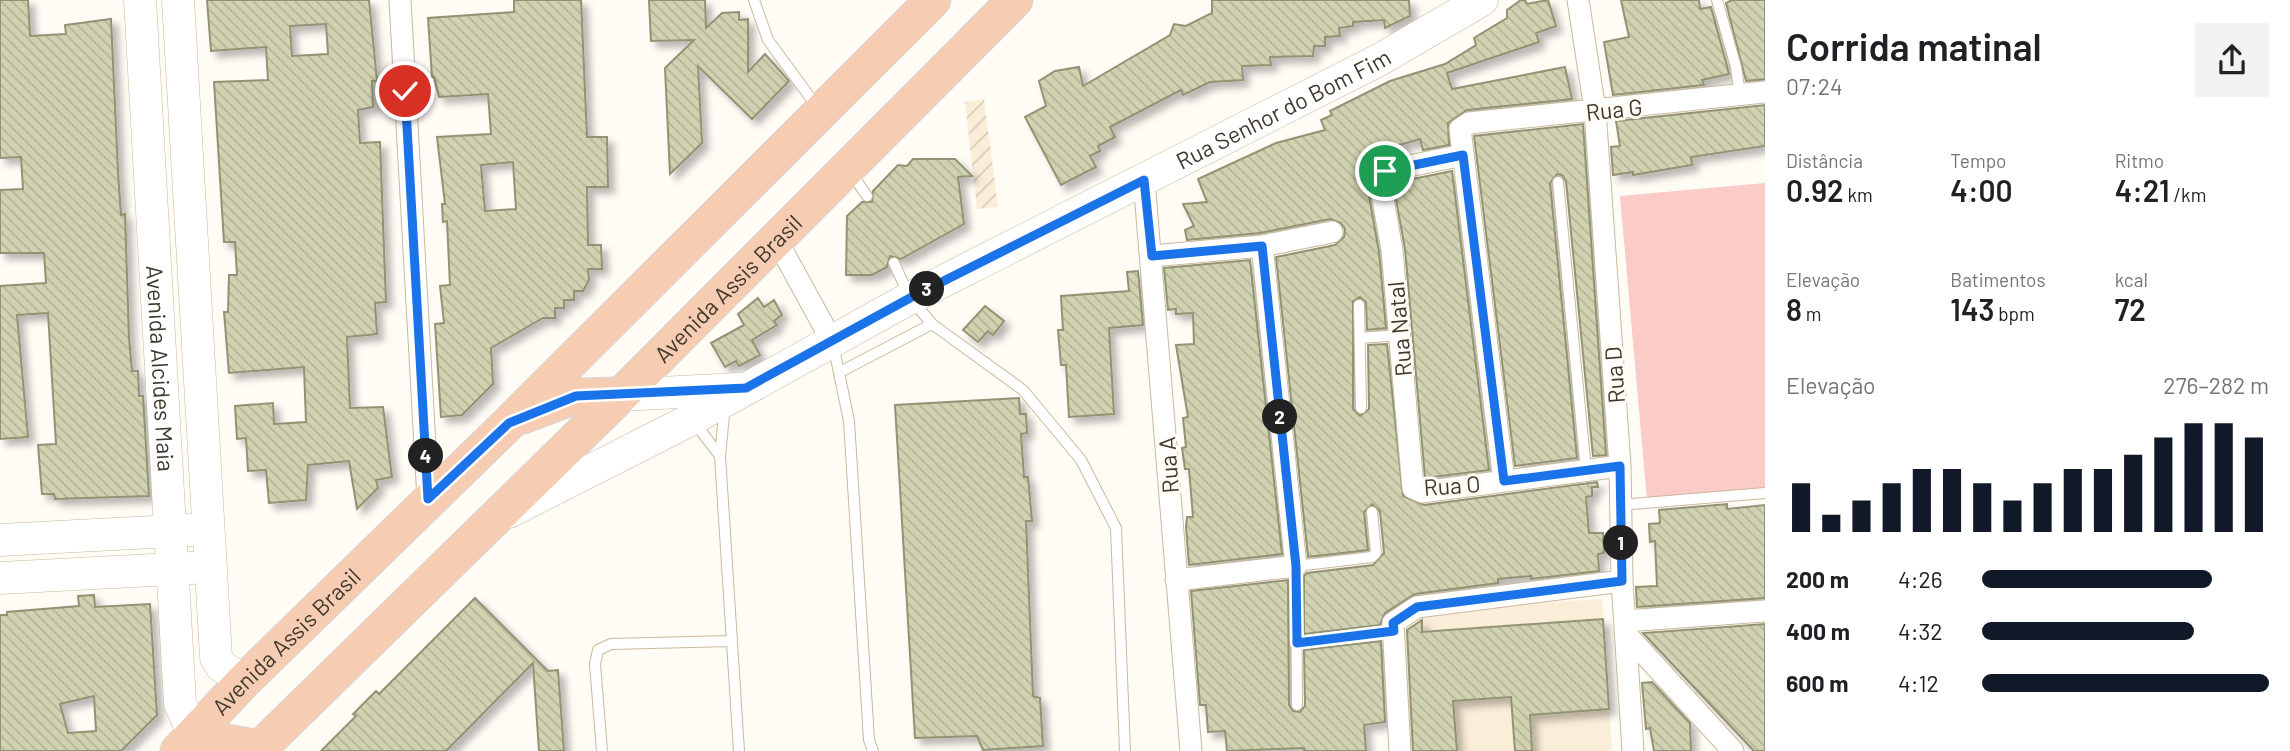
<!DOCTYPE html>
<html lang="pt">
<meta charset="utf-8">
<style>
body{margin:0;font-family:Barlow,sans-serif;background:#f2f2f2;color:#202124;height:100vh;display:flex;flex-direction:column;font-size:26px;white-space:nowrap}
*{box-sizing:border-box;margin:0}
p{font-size:23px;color:#757577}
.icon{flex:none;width:38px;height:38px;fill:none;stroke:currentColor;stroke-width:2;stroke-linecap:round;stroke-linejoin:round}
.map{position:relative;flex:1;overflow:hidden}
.side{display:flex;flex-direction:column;background:#fff;width:525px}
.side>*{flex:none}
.pin{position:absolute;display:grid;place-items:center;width:60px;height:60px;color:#fff;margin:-30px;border:4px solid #fff;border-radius:50%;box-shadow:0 2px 7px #0007}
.km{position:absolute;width:35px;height:35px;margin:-18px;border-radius:50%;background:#222;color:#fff;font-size:19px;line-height:35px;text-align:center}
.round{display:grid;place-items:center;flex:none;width:74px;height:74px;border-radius:0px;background:#f2f2f2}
.summary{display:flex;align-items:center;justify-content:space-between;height:119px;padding:0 21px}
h1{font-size:38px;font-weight:600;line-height:52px}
.metrics{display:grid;grid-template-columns:repeat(3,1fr);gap:10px;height:119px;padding:7px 21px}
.metrics div{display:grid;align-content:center}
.metrics b{font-size:30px;font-weight:600}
.metrics small{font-size:19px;font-weight:400}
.metrics p{font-size:19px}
.chart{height:196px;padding:14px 21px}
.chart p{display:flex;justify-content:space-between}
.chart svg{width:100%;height:126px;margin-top:7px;stroke:#111827;stroke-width:6}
ul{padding:0 21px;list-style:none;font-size:23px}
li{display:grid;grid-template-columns:112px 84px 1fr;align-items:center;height:52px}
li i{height:18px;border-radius:9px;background:#111827}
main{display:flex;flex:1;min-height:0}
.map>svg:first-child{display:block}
.built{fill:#fbeed8}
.industrial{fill:url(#industrial-furrows)}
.green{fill:#fbcbc7}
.building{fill:url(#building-back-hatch);stroke:#929374;stroke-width:2;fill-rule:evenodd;filter:url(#shadow)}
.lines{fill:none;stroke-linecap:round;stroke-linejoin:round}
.lane-casing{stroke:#cab99c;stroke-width:12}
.street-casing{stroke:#cab99c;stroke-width:23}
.secondary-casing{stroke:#cab99c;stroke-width:33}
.primary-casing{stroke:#d9d7d5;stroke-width:37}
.lane{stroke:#fff;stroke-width:10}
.street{stroke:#fff;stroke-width:21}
.secondary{stroke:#fff;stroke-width:32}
.primary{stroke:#f6ccb2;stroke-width:35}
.route-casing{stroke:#fff;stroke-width:14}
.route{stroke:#1a73e8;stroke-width:9}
.labels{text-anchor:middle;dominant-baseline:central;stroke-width:6;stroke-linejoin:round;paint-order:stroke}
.street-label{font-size:23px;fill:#3f382c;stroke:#fffbf5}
</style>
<main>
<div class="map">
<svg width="1765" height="751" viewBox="0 0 1765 751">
<defs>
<pattern id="industrial-furrows" width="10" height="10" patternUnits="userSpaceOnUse" patternTransform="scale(1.75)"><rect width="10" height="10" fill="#fbeed8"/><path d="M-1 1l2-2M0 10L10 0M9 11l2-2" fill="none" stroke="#d8cdba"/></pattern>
<pattern id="building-back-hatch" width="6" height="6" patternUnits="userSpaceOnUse" patternTransform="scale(1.75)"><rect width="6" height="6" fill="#d1d2b1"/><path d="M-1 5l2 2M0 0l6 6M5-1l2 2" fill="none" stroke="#b4b598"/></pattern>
<filter id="shadow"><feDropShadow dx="6" dy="6" stdDeviation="3.5" flood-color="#0004"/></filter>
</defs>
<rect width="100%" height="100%" fill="#fffbf5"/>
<!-- built -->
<path class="built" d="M1602,599l10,152h-202l-11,-109 7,-22 11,-9z"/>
<!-- industrial -->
<path class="industrial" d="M984,99l14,108 -21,2 -12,-107z"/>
<!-- green -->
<path class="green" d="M1765,183v307l-118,10 -27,-304z"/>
<!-- building -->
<path class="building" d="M0,0h28l2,36 36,-2 -1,-9 46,-6 7,153 3,43 4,-1 4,124 3,33h6l1,25h4l6,100 -94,3 -1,-5h-12l-4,-49 18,-1 -8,-131 -31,2 11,122 -28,2v-153l46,-3 -2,-30h-44v-63l23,-1 -2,-32 -21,1z
M207,0h162l8,81h-5l1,26 -15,3 2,33 20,-1 6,160 -11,1 2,31 -30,3 3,71 33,-1 9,70 -16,3 2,8 -21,21 -8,-48 -41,4 -2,35 -37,3 -3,-33 -18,1 -2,-33 -9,1 -2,-33 38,-3 1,21 32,-2 -2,-55 -75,6 -5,-61h4l1,-37h8l-2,-33h-11l-10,-160 54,-2 -2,-33 -55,4zM326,24l2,30 -36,2 -2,-30z
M514,0h67l6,137h20l1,50h-21l1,58h13l1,24h-14l1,11 -6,11h-9v9h-10v8h-9v10h-12l-52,30 2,36 -31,31 -21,2 -6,-93 9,-1 -4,-37 10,-1 -3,-64 -4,1 -1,-18h3l-8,-67 54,-3 -3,-40 -49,3 -5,-20h-2l-4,-59 86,-6zM513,162l3,47 -31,2 -4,-46z
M649,0h56l1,28 16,-15 17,-1v8l9,-1v53l17,-18 24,27 -37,38 -54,-53 4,77 -32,31 -5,-106 29,-28 -43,1z
M1212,0h197l1,16 -25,12 -1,-8 -31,2v4l-14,2 1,8 -15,1v9h-11l-1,10 -43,1 1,8 -29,1 1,14 -33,2 -27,13 -2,-5 -71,37 5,10 -17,9 2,5 -10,5 6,11 -35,18 -36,-68 21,-11 -7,-25 16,-10 24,-4 4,19 87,-51 4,-11 12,2 26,-13z
M1521,0h4l2,4 21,-4 8,26 -20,7 3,9 -92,31 5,16 113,-22 7,32 -105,11 -19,13 1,22 -26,5 -3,-11 -35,10 3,8 -19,11 -3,11 13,73 7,76 -19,2 -1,-28 -6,-5 -7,4v108l7,7 9,-7 -1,-64 19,-1 16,152 21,9 173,-23 1,5h-6v9l-6,1 3,36h14l1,20 -6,1 1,17 -68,8v-3l-33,3v4l-83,11 -30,19 -5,12 -76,9v-58l3,-3 66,-8 11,-12 -4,-42 -8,-7 -8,8 4,38 -60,7 -32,-300 59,-12 9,-8 1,-8 -4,-6 -11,-4 -70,14 -73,7 -2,-10 9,-4 -11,-22 24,-2 -9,-23 78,-36 49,-13 -4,-10 11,-5 -2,-4 60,-30 55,-17 31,-19 -2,-7 33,-20v-8z
M1621,0h78l1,9 11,-2 18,67 -27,6 2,5 -91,10 -9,-53 25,-5z
M1732,0h33v79l-19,2 -20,-78z
M1765,105v41l-74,11 1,8 -59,10v-3l-20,3 -2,-28 9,-1 -4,-25z
M1583,124l23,331 -13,1 -27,-275 -4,-6 -5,-1 -7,9 27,275 -62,8 -41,-330z
M913,159h42l17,17 -14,1 6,47 -63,35 -11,-3 -3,11 -15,8h-26l1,-59 15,-14h10l1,-11 25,-26 9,1z
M1452,171l37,299 -64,8 -20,-229 -12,-66z
M1250,260l32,294 -93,11 -3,-38 1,-10h6l-4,-48h-4l-3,-21 4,-1 -3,-29 5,-1 -12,-72 18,-1 -1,-31 -17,1v-5l-8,1 -4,-42z
M1138,271l5,54 -34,3 5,86 -45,3 -3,-52h-5l-3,-35h5l-2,-34 68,-5 -2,-19z
M758,298l6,9 10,-7 8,15 -8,6 3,4 -25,15 8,15 -21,11 -3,-5 -11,6 -14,-24 33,-18 -6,-11z
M985,306l19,15 -11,14 -5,-4 -10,11 -15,-12z
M1019,398l1,16h6l1,19 -6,1 3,43h4l4,44h-6l7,175 7,2 3,48 -60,4 -6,-14 -62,2 -20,-333z
M1727,504v5l38,-4v93l-128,9 -1,-20 21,-1 -2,-45 -5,1 -1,-18 11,-1 -1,-13z
M1288,580l1,125 4,6 7,1 5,-6 -1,-56 77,-9 4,81 -21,3 2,26h-62v-3l-77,3 -2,-20 -17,1 -2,-27h-6l-9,-114z
M94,595l1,12 55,-3 7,111 -36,36h-121v-136h7v-3l72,-6 -1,-10zM94,696l2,35 -28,2 -8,-29z
M475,598l73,73 10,-1 6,81h-25l-6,-88 -87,88h-125l35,-35 -3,-2 23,-23 3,3z
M1603,619l6,90 -79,6 2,36h-17l-4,-54 -58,4 4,50h-44l-6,-121 15,-10v12z
M1765,624v127h-11l-111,-118z
M1652,682l38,41 1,28h-37l-4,-23 -4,1 -4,-46z"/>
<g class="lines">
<!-- lane casing -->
<g class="lane-casing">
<path id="lane" d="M754,0l14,40 50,68
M1717,0l19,67 4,28
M851,173l16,23
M1558,182l28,288
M894,263l16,35 22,26 91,66 58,70 35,68 9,223
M1359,305l2,103
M1360,338l40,-3
M833,344l16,77 20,319 4,11
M840,372l92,-48
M725,405l-5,51 19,295
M694,422l26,34
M1620,505l145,-12
M1297,643l97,-12
M1297,705l-1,-139 76,-9 4,-4 -4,-41
M602,751l-7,-87 3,-14 13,-6 119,-3"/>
</g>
<!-- street casing -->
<g class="street-casing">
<path id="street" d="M400,0l28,499
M1578,0l17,110 25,356 2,115 11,170
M1463,155l-78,16 -6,6 13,73 21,238 9,4 198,-26
M1144,180l47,571
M776,239l56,102
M1152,256l110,-10 70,-14
M1504,481l-44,-352 9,-6 296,-31
M1176,580l120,-14 -34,-320
M1625,621l140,-10
M1627,635l106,116
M1400,751l-7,-128 24,-16 205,-26"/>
</g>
<!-- secondary casing -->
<g class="secondary-casing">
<g id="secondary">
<path id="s1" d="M140,0l40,703 14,33"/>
<path d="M178,0l38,657 5,9 23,15"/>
<path d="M621,395l117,-6"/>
<path id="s2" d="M509,512l183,-93 218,-121 469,-238 103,-60"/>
<path d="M0,540l191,-10"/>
<path d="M0,578l192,-10"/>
</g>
</g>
<!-- primary casing -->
<g class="primary-casing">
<g id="primary">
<path d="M523,416l53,-20 45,-1"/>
<path d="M194,736l66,12"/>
<path id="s3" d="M178,751l66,-70 265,-258 424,-423"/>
<path id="s4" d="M257,751l364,-356 394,-395"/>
</g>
</g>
<!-- lane -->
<use href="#lane" class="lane"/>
<!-- street -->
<use href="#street" class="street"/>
<!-- secondary -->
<use href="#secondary" class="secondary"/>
<!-- primary -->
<use href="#primary" class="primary"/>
</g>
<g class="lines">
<!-- route casing -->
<g class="route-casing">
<path id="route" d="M405,91l23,408 81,-76 67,-27 170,-8 164,-90 234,-118 8,76 110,-10 34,320 1,77 97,-12 -1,-8 24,-16 205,-26 -2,-115 -116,15 -41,-326 -78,16"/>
</g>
<!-- route -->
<use href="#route" class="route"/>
</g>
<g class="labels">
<!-- street labels -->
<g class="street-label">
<text stroke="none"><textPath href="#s2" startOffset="873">Rua Senhor do Bom Fim</textPath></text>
<text transform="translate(1614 109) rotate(-6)">Rua G</text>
<text stroke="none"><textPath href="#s4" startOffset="660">Avenida Assis Brasil</textPath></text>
<text transform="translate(1399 329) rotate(-95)">Rua Natal</text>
<text stroke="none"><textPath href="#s1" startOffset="369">Avenida Alcides Maia</textPath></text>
<text transform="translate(1614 375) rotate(-94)">Rua D</text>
<text transform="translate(1168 465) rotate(-94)">Rua A</text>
<text transform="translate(1452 485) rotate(-4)">Rua O</text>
<text stroke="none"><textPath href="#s3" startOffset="154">Avenida Assis Brasil</textPath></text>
</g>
</g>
</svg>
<div class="pin" style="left:1385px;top:171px;background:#1e9e55"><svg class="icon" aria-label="arrive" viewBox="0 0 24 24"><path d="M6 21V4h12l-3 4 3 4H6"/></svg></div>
<div class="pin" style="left:405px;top:91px;background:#d93025"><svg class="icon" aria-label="check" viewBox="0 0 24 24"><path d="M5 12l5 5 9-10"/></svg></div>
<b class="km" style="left:1621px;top:543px">1</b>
<b class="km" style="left:1280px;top:417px">2</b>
<b class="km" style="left:927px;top:289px">3</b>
<b class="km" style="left:426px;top:456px">4</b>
</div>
<section class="side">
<div class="summary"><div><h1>Corrida matinal</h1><p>07:24</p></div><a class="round"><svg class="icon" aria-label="share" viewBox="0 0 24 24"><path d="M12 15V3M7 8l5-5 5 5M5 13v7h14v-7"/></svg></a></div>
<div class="metrics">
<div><p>Distância</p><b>0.92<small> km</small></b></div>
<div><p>Tempo</p><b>4:00</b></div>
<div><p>Ritmo</p><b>4:21<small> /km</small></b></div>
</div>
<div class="metrics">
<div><p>Elevação</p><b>8<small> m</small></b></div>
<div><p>Batimentos</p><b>143<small> bpm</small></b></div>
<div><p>kcal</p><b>72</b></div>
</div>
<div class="chart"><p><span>Elevação</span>276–282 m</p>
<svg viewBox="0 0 160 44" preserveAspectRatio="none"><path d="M5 44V27M15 44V38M25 44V33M35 44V27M45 44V22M55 44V22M65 44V27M75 44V33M85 44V27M95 44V22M105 44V22M115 44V17M125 44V11M135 44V6M145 44V6M155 44V11"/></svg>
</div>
<ul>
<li><b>200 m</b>4:26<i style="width:80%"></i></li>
<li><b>400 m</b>4:32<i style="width:74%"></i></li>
<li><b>600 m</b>4:12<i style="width:100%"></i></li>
</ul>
</section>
</main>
